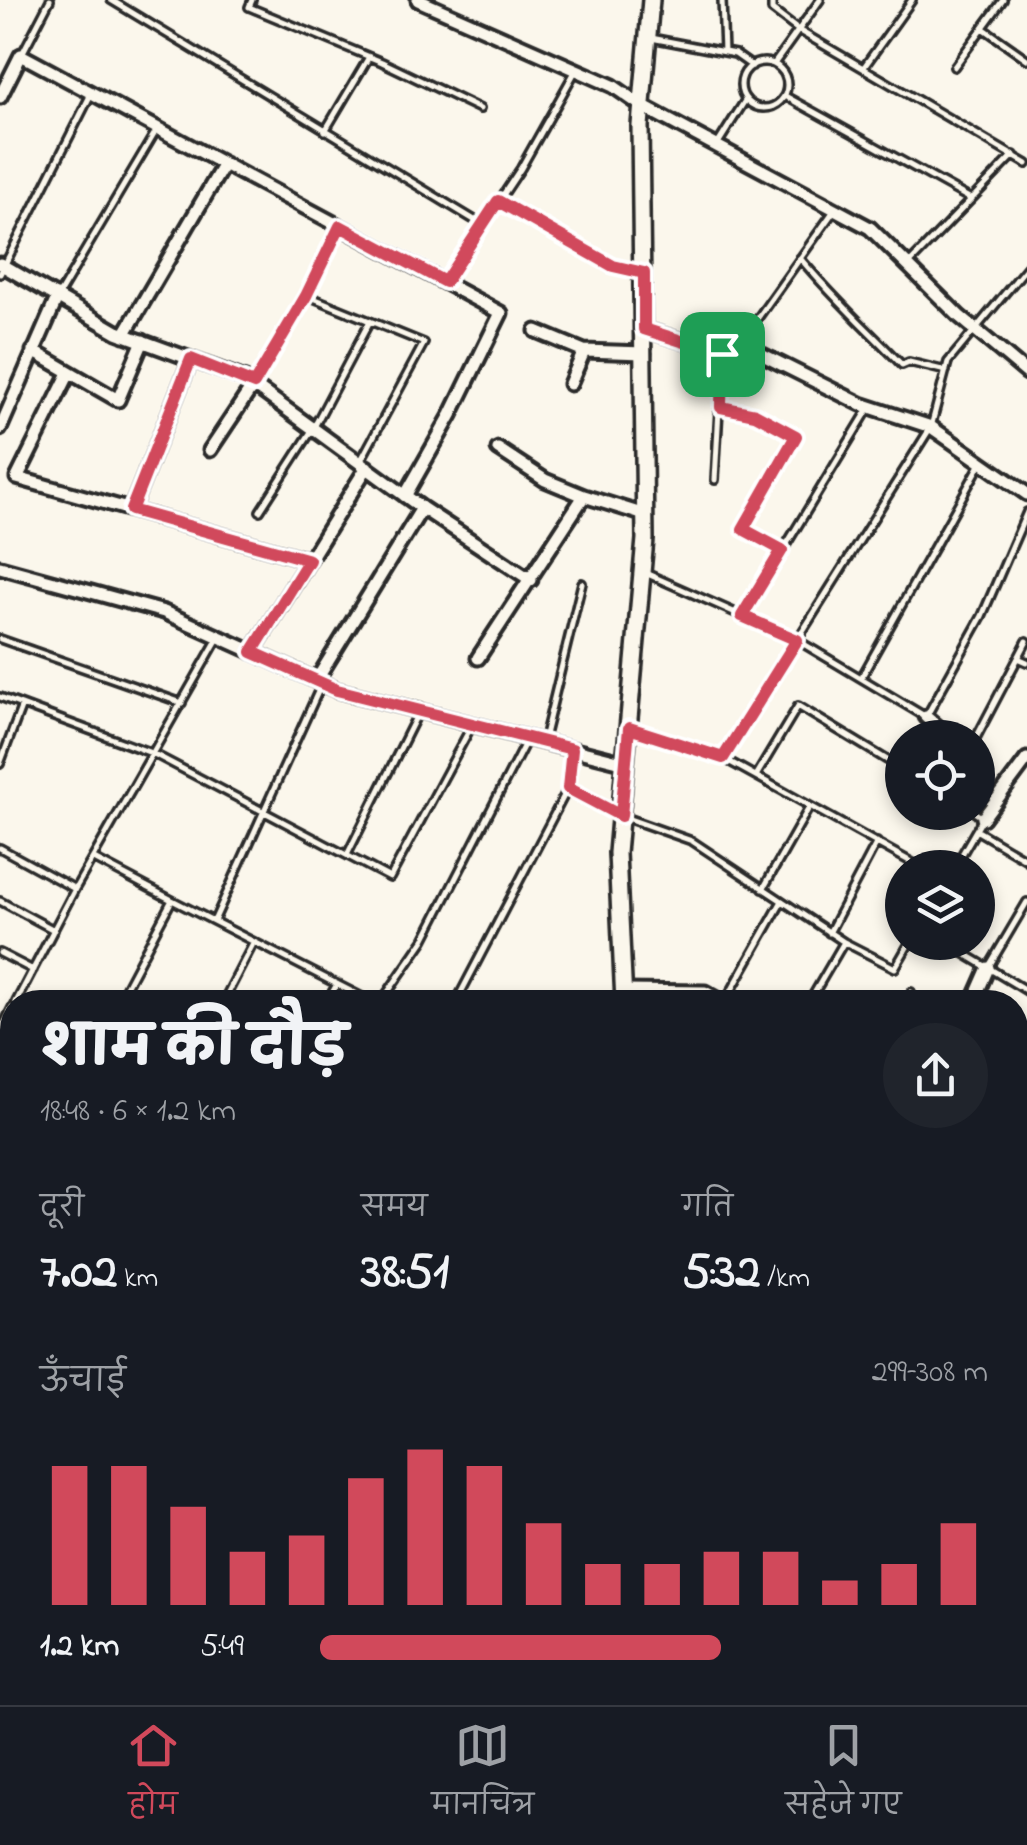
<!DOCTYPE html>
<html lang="hi">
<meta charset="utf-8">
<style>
body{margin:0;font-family:"Indie Flower","Playpen Sans Deva",sans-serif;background:#20242c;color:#f1f3f6;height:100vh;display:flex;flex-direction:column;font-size:38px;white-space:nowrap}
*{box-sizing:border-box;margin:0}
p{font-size:32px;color:#9ea1a6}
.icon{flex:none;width:55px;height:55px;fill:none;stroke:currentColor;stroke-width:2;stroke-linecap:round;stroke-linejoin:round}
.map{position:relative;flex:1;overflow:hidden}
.drawer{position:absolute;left:0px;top:990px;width:1028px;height:715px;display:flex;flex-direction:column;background:#171b24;border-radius:40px 40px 0 0;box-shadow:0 5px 15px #0003}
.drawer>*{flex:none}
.tools{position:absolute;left:885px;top:720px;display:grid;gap:20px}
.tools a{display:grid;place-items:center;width:110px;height:110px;border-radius:50%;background:#171b24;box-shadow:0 5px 15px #0003;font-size:50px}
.pin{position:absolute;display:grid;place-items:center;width:85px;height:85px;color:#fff;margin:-42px;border-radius:20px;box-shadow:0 5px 15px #0006}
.round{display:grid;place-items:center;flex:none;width:105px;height:105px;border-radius:52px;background:#20242c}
.overview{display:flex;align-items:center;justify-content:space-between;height:170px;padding:0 40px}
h1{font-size:55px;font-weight:800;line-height:75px}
.stats{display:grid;grid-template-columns:repeat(3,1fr);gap:15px;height:170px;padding:10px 40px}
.stats div{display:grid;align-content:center}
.stats b{font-size:50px;font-weight:800}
.stats small{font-size:28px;font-weight:400}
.stats p{font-size:28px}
.chart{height:280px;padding:20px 40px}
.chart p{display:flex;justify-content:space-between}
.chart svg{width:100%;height:180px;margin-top:10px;stroke:#d1495b;stroke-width:6}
ul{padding:0 40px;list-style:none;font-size:32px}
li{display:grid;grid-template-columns:160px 120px 1fr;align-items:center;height:75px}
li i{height:25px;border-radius:12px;background:#d1495b}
.dock{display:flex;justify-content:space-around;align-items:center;height:140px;border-top:2px solid #363941;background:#171b24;font-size:28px;color:#9ea1a6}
.dock a{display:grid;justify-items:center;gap:5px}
.dock .selected{color:#d1495b}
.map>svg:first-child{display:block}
.building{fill:#d9a8c7;stroke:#2b2b2b;stroke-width:2.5}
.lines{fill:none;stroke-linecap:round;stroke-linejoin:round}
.lane-casing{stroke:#2b2b2b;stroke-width:12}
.street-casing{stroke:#2b2b2b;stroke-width:19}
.secondary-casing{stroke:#2b2b2b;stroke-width:22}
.lane{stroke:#fbf7ec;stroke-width:5}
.street{stroke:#fbf7ec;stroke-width:11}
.secondary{stroke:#fbf7ec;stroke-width:15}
.route-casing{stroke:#fff;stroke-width:20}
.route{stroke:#d1495b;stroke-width:12}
</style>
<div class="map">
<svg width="1027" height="1705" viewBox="0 0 1027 1705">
<rect width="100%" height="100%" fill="#fbf7ec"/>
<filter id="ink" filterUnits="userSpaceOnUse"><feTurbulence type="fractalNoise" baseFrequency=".01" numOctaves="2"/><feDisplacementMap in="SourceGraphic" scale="20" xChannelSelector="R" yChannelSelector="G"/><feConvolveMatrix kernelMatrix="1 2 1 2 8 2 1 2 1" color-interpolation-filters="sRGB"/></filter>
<g filter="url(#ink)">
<!-- building -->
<path class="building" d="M1027,1228v115l-5,6 -7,-4v-99z
M0,1458l12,5v35l-12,29z"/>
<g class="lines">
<!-- lane casing -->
<g class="lane-casing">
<path id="lane" d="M111,0l370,224 18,-23 114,65 28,7
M252,0l-3,7 133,55 98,47
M722,0l2,52
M772,0v10l26,20 229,134
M983,28l44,31
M651,38l84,16 17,12
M23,52l27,-52
M741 85a23 23 0 1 1 46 0a23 23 0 1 1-46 0Z
M774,64l46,-64
M864,67l48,-67
M954,67l49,-67
M785,96l184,102
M325,131l44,-74
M717,145l29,-46
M499,201l22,-33 55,-98
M800,258c32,39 67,71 102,107l7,-3 37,9
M908,265l106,-110
M0,274l91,-180
M447,280l34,-54
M60,293l96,-162
M306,295l118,48 -64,119
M745,343v-7l88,-124
M255,381l51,-86 33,-66
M721,407l34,7 41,22 -53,93 38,21
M715,480l7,-124
M260,511l54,-84 56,-106
M643,572l154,68 129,77 56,-101 45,-104
M743,616l125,-206
M0,639l182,64
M1018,658l9,4
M861,678l119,-213
M0,697l154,57 236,124 81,-151
M632,729l91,29 199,110
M976,738l51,-97
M544,739l38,-156
M723,758l208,-331 17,-65 79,-95
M0,764l22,-59
M756,776l42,-70 104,63
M568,788l3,-37
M976,830l51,30
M0,848l75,41
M347,855l71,-142
M94,859l78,41
M954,868l29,-50 -9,-6
M763,889l47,-83
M0,901l54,29
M214,921l108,-238
M829,933l48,-91
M945,942l82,49
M0,953l33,17
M988,968l39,-66
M16,1002l59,-113 142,-249
M118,1002l54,-102 200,102
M223,1002l31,-60
M327,1002l10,-18
M381,1002l43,-62 102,-199
M456,1002l112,-214 53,28 71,25 152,101 51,26 15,-26
M725,1002l57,-101
M809,1002l35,-60
M905,1002l6,-10
M0,1032l12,-24
M0,1070l12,7
M1015,1078l12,7
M0,1227l12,-24
M1015,1235l12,-19
M1015,1373l12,-20
M1015,1577l12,6
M1015,1626h12
M1015,1691h12
M278,1692l32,13
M492,1692l-3,8 12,5
M340,1705l5,-13
M892,1705l1,-13"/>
</g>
<!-- street casing -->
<g class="street-casing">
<path id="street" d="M418,0l195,86 29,20 228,122 89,88 68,57
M0,97l21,-42 480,258 -50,102 -46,81
M0,264l117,68 128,47 177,129 109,72
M644,329l92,29 9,-12 116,58 70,23 96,67
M536,331l48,20 60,2
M124,335l100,-171
M33,351l85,49 25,-59
M69,373l-52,105 292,82
M570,384l14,-33
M0,429l58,-133
M498,449l47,31 39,16
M210,450l44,-66
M131,510l60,-151
M0,567l164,45 173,78 289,73
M252,652l115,-185
M478,658l106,-162 61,19
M316,681l106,-173
M926,717l25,21
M983,818l44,-59
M624,991l81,1 18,10
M973,1002l15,-34
M1015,1175l12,8
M1015,1439l12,7"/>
</g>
<!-- secondary casing -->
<g class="secondary-casing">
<path id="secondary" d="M624,1002l-7,-149 28,-314 -5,-413 11,-126
M683,1692l5,13"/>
</g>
<!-- lane -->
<use href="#lane" class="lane"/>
<!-- street -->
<use href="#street" class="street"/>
<!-- secondary -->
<use href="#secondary" class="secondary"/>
</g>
</g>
<g class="lines" filter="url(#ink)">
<!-- route casing -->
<g class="route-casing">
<path id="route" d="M498,201l115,65 31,7v56l78,25 -1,53 34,7 41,22 -53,93 39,21 -40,66 55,24 -74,118 -94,-30 -8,88 -53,-28 4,-39 -235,-59 -85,-38 57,-92 -178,-50 60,-151 63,25 52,-88 34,-70 105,56z"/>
</g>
<!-- route -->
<use href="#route" class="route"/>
</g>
</svg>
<div class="tools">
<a><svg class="icon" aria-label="locate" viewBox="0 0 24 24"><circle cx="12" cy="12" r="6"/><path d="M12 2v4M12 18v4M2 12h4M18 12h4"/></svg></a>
<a><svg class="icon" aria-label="layers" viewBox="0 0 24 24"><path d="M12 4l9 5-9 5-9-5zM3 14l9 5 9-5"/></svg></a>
</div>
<div class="pin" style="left:722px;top:354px;background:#1e9e55"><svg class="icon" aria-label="arrive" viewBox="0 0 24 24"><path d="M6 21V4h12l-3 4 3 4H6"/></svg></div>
<section class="drawer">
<div class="overview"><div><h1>शाम की दौड़</h1><p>18:48 · 6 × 1.2 km</p></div><a class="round"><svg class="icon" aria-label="share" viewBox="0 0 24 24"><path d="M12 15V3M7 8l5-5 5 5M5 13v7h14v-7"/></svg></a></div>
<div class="stats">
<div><p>दूरी</p><b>7.02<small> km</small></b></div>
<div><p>समय</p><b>38:51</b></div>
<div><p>गति</p><b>5:32<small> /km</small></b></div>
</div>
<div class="chart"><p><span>ऊँचाई</span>299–308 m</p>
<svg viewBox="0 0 160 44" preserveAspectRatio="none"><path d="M5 44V10M15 44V10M25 44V20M35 44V31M45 44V27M55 44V13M65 44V6M75 44V10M85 44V24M95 44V34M105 44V34M115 44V31M125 44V31M135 44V38M145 44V34M155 44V24"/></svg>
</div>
<ul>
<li><b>1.2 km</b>5:49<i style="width:60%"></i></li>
</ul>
</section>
</div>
<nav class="dock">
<a class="selected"><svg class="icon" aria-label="home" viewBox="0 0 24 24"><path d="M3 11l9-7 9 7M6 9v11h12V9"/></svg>होम</a>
<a><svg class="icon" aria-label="map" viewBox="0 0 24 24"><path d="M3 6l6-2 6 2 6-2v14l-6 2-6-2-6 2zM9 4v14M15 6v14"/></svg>मानचित्र</a>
<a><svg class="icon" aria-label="saved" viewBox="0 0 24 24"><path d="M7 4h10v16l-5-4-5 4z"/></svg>सहेजे गए</a>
</nav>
